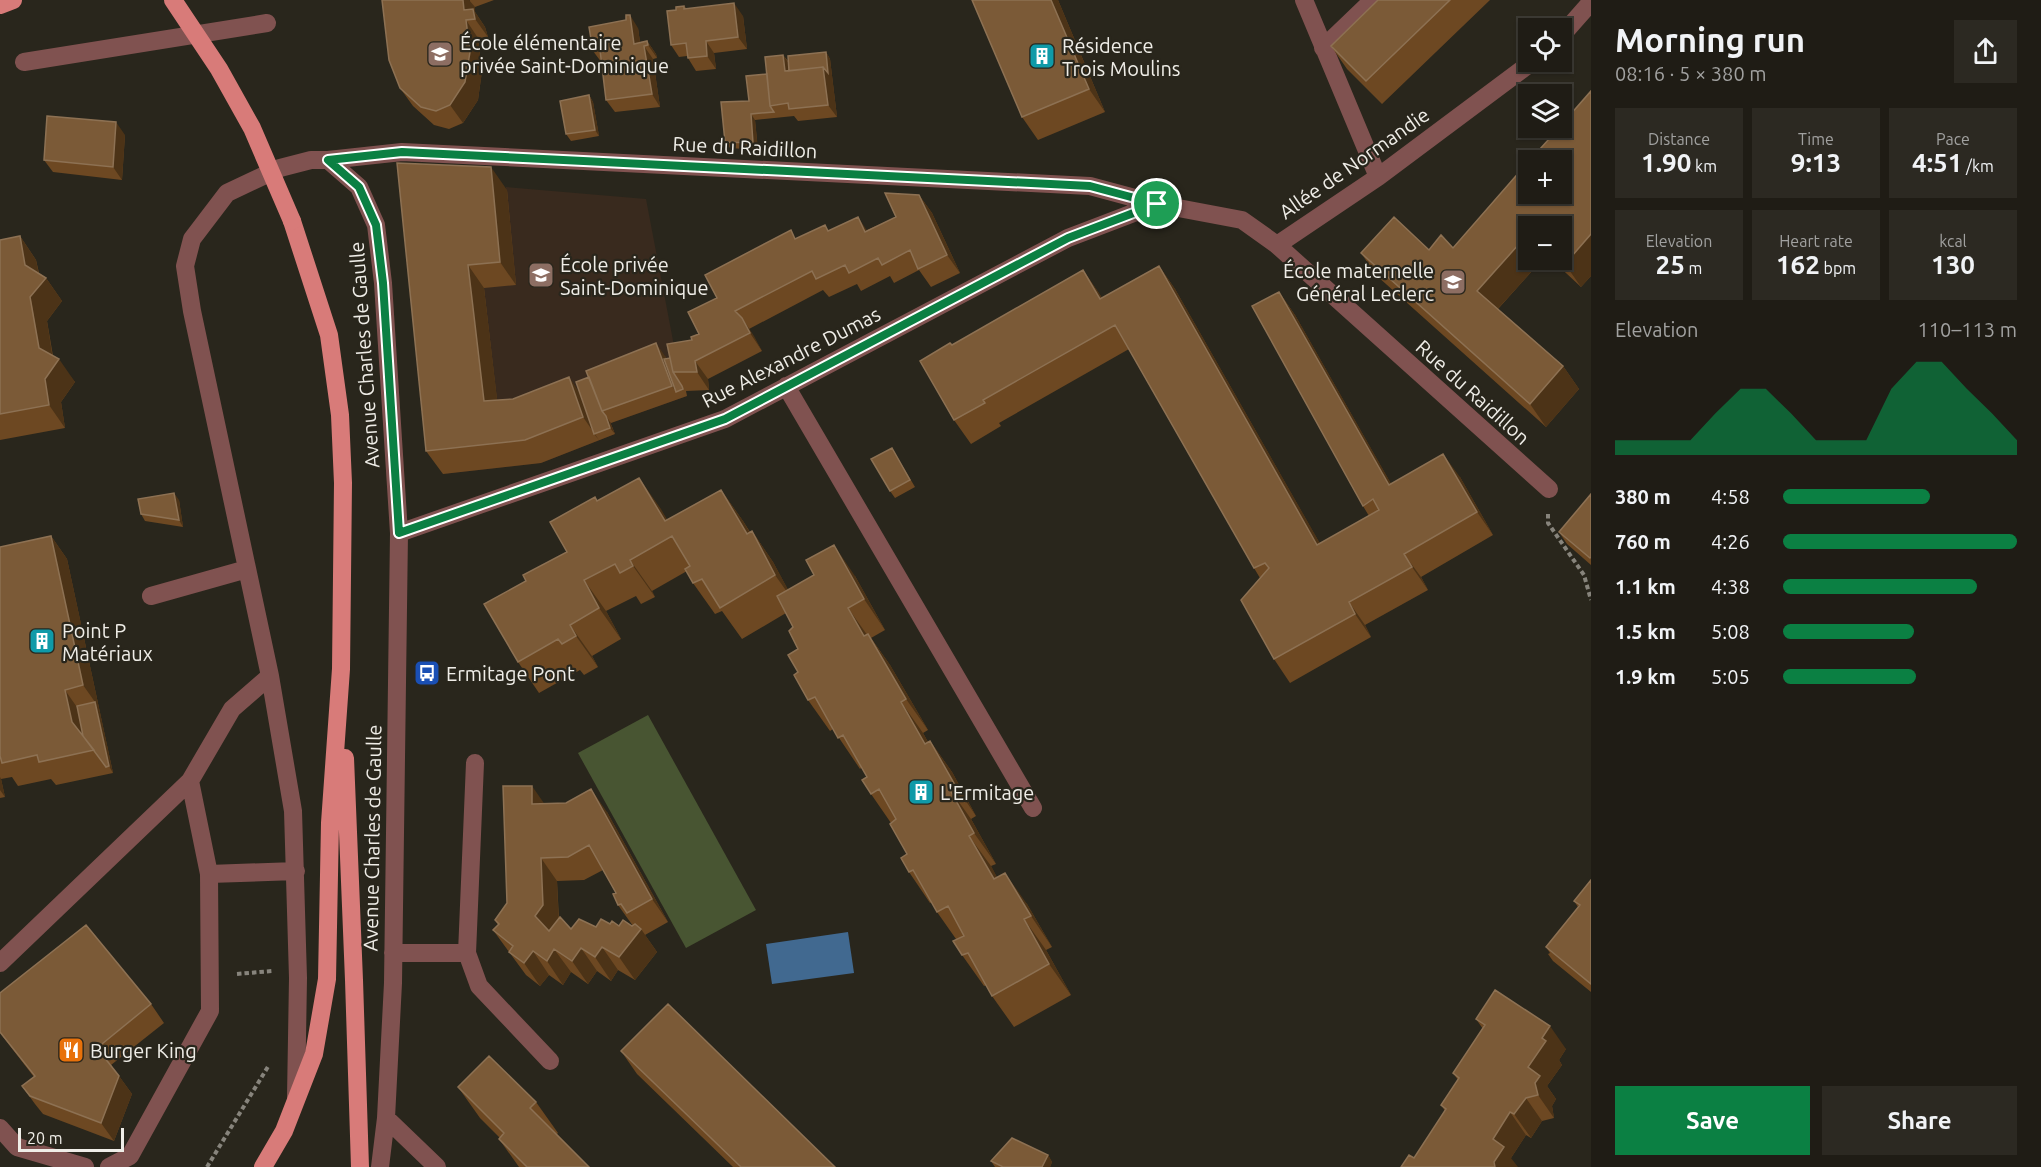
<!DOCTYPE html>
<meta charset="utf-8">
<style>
body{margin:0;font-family:Ubuntu,sans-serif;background:#2c2922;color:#f1f3f6;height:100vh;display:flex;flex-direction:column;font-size:22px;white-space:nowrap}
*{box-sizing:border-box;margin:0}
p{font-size:20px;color:#a1a1a0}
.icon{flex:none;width:33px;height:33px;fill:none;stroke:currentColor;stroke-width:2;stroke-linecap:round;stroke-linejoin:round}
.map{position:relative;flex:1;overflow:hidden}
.side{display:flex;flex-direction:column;background:#1f1c15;width:450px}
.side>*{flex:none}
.tools{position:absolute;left:1518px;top:18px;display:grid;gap:12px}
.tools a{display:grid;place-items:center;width:54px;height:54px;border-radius:0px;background:#1f1c15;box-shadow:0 2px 4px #0004,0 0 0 2px #3c3a34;font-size:30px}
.scale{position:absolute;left:18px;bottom:15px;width:106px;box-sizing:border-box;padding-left:6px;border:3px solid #efede7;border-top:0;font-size:16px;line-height:21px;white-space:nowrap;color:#efede7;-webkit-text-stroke:4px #29261c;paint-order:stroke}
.pin{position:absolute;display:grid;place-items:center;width:51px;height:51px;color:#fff;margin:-26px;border:3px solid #fff;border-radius:50%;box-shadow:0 2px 6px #0007}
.round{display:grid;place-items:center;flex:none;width:63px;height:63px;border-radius:0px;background:#2c2922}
.summary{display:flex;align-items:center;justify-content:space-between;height:102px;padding:0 24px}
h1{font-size:33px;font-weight:600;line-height:45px}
.figures{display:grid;grid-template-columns:repeat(3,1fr);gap:9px;height:102px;padding:6px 24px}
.figures div{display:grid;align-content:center;border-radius:0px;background:#2c2922;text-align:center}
.figures b{font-size:26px;font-weight:600}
.figures small{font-size:16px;font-weight:400}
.figures p{font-size:16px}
.chart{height:168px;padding:12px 24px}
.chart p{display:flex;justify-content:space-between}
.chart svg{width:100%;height:108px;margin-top:6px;fill:#0b8043;opacity:.7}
.button{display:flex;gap:12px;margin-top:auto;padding:12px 24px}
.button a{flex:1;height:69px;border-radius:0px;background:#0b8043;color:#fff;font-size:24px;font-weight:600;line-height:69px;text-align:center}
.button a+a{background:#2c2922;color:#f1f3f6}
ul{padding:0 24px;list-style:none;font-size:20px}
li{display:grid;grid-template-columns:96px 72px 1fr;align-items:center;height:45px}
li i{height:15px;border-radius:8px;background:#0b8043}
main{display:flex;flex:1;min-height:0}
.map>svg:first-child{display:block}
.education{fill:#392a1e}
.green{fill:#485532}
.water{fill:#416990}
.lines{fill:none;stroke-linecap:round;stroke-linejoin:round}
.path{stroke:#87847c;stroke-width:4;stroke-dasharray:4.5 3;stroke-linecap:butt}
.minor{stroke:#805250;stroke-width:18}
.major{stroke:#d87b79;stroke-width:18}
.major-bridge{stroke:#d87b79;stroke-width:18}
.wall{fill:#6d4822;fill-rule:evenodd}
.shaded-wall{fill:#4c3317}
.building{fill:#7b5a37;stroke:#8d7153;stroke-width:1.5}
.route-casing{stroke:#fff;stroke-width:12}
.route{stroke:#0b8043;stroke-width:8}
.labels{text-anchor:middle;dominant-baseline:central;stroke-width:4.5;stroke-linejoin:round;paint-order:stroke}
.poi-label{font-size:20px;fill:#efede7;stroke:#29261c;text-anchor:start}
.street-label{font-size:20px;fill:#efede7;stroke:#29261c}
</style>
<main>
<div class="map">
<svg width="1591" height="1167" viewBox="0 0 1591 1167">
<rect width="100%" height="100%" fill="#29261c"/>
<!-- education -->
<path class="education" d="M413,186l93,4v-3l140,12 29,152 12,45 -76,27 4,11 -74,29 -98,11z"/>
<!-- green -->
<path class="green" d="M648,715l108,195 -70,38 -108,-195z"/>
<!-- water -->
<path class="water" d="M848,932l6,41 -82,11 -6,-40z"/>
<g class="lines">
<!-- path -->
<path class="path" d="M1548,514v9l36,52 7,25
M237,974l35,-3
M207,1167l62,-102"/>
<!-- minor -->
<path class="minor" d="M1304,0l74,177
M1562,35l29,-33
M1323,48l50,-48
M24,62l243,-39
M328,160l74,-8 688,34 67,18 85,16 35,25 101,-68 154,-115
M1277,245l272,244
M786,386l247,422
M399,533l326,-114 343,-181 89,-34
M151,596l96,-27
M190,781l19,93
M393,953h74l8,-190
M467,953l12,33 71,75
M0,963l190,-182 42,-72 38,-33
M296,1098l2,-120 -5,-167 -23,-135 -78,-365 -7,-45 7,-27 35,-46 53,-25 31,-8h17l31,27 17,38 7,58 16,250 -6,450 -7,135 -6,49
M386,1118l51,49
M0,1128l17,19 68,20
M109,1167l21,-11 80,-145 -1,-137 87,-3"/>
<!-- major -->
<path class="major" d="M0,5l13,-5
M345,758l9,222 6,187
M263,1167l21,-36 30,-77 13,-75 3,-156 11,-154 2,-186 -3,-68 -11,-80 -37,-114"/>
<!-- major-bridge -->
<path class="major-bridge" d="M173,0l46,69 33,59 40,93"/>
</g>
<!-- wall -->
<path class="wall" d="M470,0h24l-19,7v5l10,15 3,10 -10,1 4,33 -4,29 -15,23 -14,6 -15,-4 -21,-19 -13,-18z
M1058,0l47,112 -67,28 -16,-23z
M1378,0h112l-108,104 -35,-35 -16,-23z
M684,6l2,2 57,8 4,33 -33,4 2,16 -20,2 -8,-13 -1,-2 -8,1 -8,-12 5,-35z
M638,28l2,14 7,-1 9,13 1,4 -4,1 7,48 -45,5 -9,-12 -4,-37 -9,-12z
M826,52l4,7 7,58 -39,4 -4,-5 -39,4 3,30 -28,-2 -5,-6 42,-68 16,-19 5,6z
M1591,91v185l-10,11 -29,-27h10l-34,-34v34h14l-44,49 65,57 16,23 -33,38 -169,-151 -16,-23 92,-5z
M589,95l4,7 6,34 -28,5 -5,-7z
M125,135l-3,45 -69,-8 -9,-12z
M397,163l110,27 9,95 -32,3 13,112 83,-6 85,-38 1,3 4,-1 29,-24 18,-36 80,-60 32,-7 38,-1 29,-13 23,-22 13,18 28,60 -29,14 -12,-17 -25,13 -4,-7 -29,15 -4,-7 -28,13 -6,-7 -74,39 13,22 -54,28 1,11 -23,1 1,5 -76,27 -1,-1 5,12 -74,29 -98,11 -17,-23z
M20,236l16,24 3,13 7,5 16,23 -15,20 6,35 22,26 -14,20 4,26 -65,12v-200z
M1159,266l16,23 145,255 49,-28 -6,-10 -84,-214 16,23 96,169 69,-7 33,58 -72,42 7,13 -63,35 6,12 -81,46 -16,-24 -14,-81 -6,-10 -125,-219 -130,74 2,3 -30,18 -17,-24 -2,-75 131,-75 19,28z
M892,448l23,39 -20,11 -5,-7z
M639,478l28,42 54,-30 22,31 7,11 2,-1 21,31 15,28 67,-14 30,54 -14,8 19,27 38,65 -5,3 5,9 2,-1 22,31 24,44 -5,3 25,45 -5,2 6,12 30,26 25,43 -6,3 25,45 -57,32 -22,-31 -5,-11 -3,1 -22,-31 -6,-16 -19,-27 -5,-10 -2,1 -21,-31 -2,-18 -16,-31 -20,-29 -4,-17 -5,-10 -2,2 -27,-40 -3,2 -22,-31 -10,-28v-23l-5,-22 -7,-14 -44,26 -20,-28 -7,3 -22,-31 -6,-12 -35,20 3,6 -14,7 -5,-8 -30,15 15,28 -29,17 6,11 -14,8 -4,-5 -41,23 -21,-31 8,-81 41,-29 30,-51z
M1591,494v71l-24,-21 -8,-12z
M179,500l4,27 -38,-6 -4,-7z
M51,536l16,23 46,214 -57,12 -5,-6 -33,7 -6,-9 -11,2 4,18 -5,1v-251z
M544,804l63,8 61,110 -23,13 12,17 -22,28 -17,-10 -7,11 -14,-10 -9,13 -17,-12 -8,13 -14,-10 -9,11 -14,-11 -33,-45 5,-5 -3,-5 12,-17zM603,870l13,23 2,12 15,21h-14l-9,-2 -14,3 -25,2 -12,-10 -2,-38 27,-1z
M1591,880v112l-38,-31 -5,-7 2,-1 -4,-6 32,-40 -4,-6z
M0,993l151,11 13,19 -53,42 21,29 -18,47 -71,-27 -8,-10 -13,-18 12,-9 -34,-44z
M1476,1019l90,30 -7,11 3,5 -15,21 9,13 -4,7 2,12 -12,3 -11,17 -5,-3 -15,23 -66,-47 -4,-6 17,-25 -5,-7 30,-44z
M621,1051l214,116h-102l-96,-93z
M458,1087l78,15 22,31 -1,1 32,33h-70l-20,-28 1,-1 -20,-20z
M1048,1155l4,7 -2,5h-55l-4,-6z"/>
<!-- shaded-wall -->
<path class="shaded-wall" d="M463,0h6l6,7v5l10,15 3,10 -13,-18 -11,-9z
M1051,0h7l47,112 -16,-23z
M734,3l9,13 4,33 -9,-12z
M630,15l8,13 4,28 -8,-12z
M466,20l12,18 4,33 -4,29 -15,23 -13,-18z
M647,41l9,13 1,4 -9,-13z
M706,41l8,12 2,16 -9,-13z
M644,46l9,13 7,48 -8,-13z
M826,52l4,7 7,58 -9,-12 -5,-38z
M783,55l9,13 1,9 -8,-6z
M589,95l4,7 6,34 -4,-6z
M751,114l4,6 3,30 -5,-7z
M116,122l9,13 -3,45 -9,-13z
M491,167l16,23 9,95 -16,-23z
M919,195l13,18 28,60 -13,-18z
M858,217l12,18 -5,-3z
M1528,234v26h14l-49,54 -16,-23z
M1591,234v42l-10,11 -16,-23z
M20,236l16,24 5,25 5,-7 16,23 -15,20 7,45 5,-7 16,23 -14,20 4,26 -16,-23z
M468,265l16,23 16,136 -16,-23z
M1159,266l16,23 159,279 -17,-23z
M1083,270l16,23 18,29 -17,-23z
M1279,292l16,23 110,193 -16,-23z
M742,318l12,18 8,15 -12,-18z
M656,343l9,13 13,35 -2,1 -4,-6z
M695,361l13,18 1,11 -12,-18z
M1563,366l16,23 -33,38 -16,-23z
M569,377l16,24 9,33 5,6 -16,-23z
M606,416l4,6 5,12 -5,-6z
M1443,454l17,23 33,58 -16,-23z
M639,478l22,31 25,43 -21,-31z
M721,490l22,31 26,44 -22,-31z
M174,493l5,7 4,27 -4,-7z
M752,531l21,31 24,44 -22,-31z
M51,536l16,23 46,214 -4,-7 -14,-64 -12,-17z
M834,545l21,31 30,54 -21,-31z
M1404,554l17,23 7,13 -16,-23z
M630,560l22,31 3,6 -22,-31z
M584,580l22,31 15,28 -22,-31z
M1349,602l16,23 6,12 -16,-23z
M848,608l22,31 -6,-3z
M570,625l22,31 6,11 -22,-31z
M868,634l22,31 38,65 -22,-31z
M65,690l16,23 7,31 -16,-22z
M901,702l22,31 23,42 -21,-31z
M930,741l22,31 24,44 -21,-31z
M0,777l1,2 4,18 -5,-7z
M532,786l16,23 -16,-5z
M949,788l22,31 25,45 -22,-31z
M591,789l16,23 61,110 -16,-23z
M969,836l22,30 24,44 -21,-31z
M541,858l16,23 2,47 -8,12 -16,-24z
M1005,873l22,31 25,43 -21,-31z
M1024,919l22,31 25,45 -22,-31z
M641,929l16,23 -22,28 -16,-23z
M602,947l16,23 -7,11 -16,-24z
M581,948l16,23 -9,13 -16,-23z
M554,949l17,23 -8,13 -16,-24z
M533,951l16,24 -9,11 -16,-23z
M1550,1026l16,23 -7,11 3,5 -15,21 9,13 -4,7 2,12 -16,-23 -10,-28 14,-29z
M119,1076l13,18 -18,47 -13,-18z
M1526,1098l16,23 -11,17 -17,-24z
M1510,1112l16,23 -15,23 7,9h-23l-1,-5 -1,-23z
M1048,1155l4,7 -2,5h-8z"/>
<!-- building -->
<path class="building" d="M382,0h81l1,10 9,-1 2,10 -9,1 4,32 -5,30 -15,23 -14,6 -15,-4 -21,-19 -11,-28z
M972,0h79l38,89 -67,28z
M1378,0h72l-84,81 -35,-35z
M734,3l4,34 -32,4 1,15 -19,2 -2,-15 -15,2 -4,-34 9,-1v-3l8,-1v3z
M626,15h4l4,29 13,-3 1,4 -4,1 8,48 -46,6 -6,-50 -7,1 -4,-24 37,-7z
M826,52l2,21 -5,-6 -34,4 -1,-15z
M783,55l2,16 38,-4 5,38 -39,4 -1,-6 -18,3 -5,-49z
M767,74l3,32 4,6 -23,2 2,29 -28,-1 -4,-40 28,-1 -3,-25z
M1591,91v143l-26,30 -4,-4h1v-34h-34v8l-51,57 86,75 -33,38 -169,-151 33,-36 35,33 12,-15 12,13 75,-86v32h34v-34h-32l29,-32h3v-4z
M589,95l6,35 -29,4 -6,-33z
M47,116l69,6 -3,45 -69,-7z
M397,163l94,4 9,95 -32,3 16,136 29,-2 56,-22 14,40 -58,23 -99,11z
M885,193l34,2 28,60 -29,14 -8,-19 -28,15 -4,-7 -29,15 -4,-8 -29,14 -4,-8 -77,40 7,7 8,15 -55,28 2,11h-24l-6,-28 25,-4 -1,-3 8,-3 -11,-22 29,-14 -12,-23 86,-45 4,9 30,-14 3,6 30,-14 7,15 31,-15z
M20,236l5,29 21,13 -16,19 9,51 20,11 -14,20 4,26 -49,9v-174z
M1159,266l158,279 62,-35 -6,-11 -10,7 -111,-200 27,-14 110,193 54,-31 34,58 -73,42 8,13 -63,35 6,12 -81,45 -33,-59 28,-32 -4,-5 -11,5 -139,-243 -132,75 2,3 -31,17 -34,-59 30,-18 2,2 131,-75 17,29z
M656,343l16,43 -70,25 -16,-40z
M670,358l3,14 9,14 1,3 -7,3 -12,-33z
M589,377l13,34 4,5 4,12 -16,6 -18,-52z
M892,448l18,32 -20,11 -19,-32z
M639,478l26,43 56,-31 26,44 5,-3 23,44 -55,33 -18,-29 -9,4 -8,-14 5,-3 -18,-30 -42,24 3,6 -13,7 -5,-9 -31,16 15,28 -29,17 6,11 -14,8 -4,-5 -40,23 -34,-58 42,-23 -3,-6 44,-23 -17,-30 45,-25 2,4z
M174,493l5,27 -38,-6 -3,-15z
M1591,494v63l-1,1 -31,-26z
M51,536l32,149 -18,5 7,32 22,28 -55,12 -2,-7 -35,8 -2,-7v-209z
M834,545l30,54 -16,9 16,28 4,-2 38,65 -5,3 24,42 5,-3 25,44 -6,3 25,45 -5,3 25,43 11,-6 26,43 -7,3 25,45 -57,32 -24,-43 -6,2 -9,-14 11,-5 -16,-30 -11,6 -24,-42 -4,2 -8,-14 6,-4 -17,-30 6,-5 -17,-30 -8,5 -9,-14 5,-3 -24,-42 -5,3 -23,-41 -7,3 -14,-25 4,-3 -10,-17 10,-6 -9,-18 4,-4 -16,-31 37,-21 -8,-15z
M95,702l14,64 -3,1 -23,-31 -6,-30z
M503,786h29v18l34,-1 25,-14 61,110 -25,14 -6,-9 -3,1 -5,-11 3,-1 -27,-48 -21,12 -27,1 2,47 -8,11 14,15 11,-14 11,12 8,-10 17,8 5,-8 9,5 2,-3 7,5 4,-6 9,6 3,-2 6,5 -22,28 -17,-10 -7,10 -14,-9 -9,13 -18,-12 -7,12 -14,-10 -9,12 -15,-11 4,-6 -20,-16 6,-6 -4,-4 12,-17z
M1591,880v104l-45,-37 34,-42 -6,-4z
M86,925l65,79 -54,44 22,28 -18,47 -71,-27 -8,-10 13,-10 -35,-44v-39z
M1495,990l55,36 -8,12 4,3 -18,26 12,9 -5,7 3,12 -12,3 -12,16 -4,-2 -17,27 11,8 -10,15 1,5h-94l8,-12 5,3 32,-49 -5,-4 18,-27 -6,-5 32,-48 -9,-6z
M668,1004l167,163h-94l-120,-116z
M489,1056l47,46 -6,6 59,59h-62l-28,-28 5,-6 -46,-46z
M1012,1138l36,17 -6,12h-39l-12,-6z"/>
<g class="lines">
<!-- route casing -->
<g class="route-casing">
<path id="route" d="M402,152l688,34 67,18 -89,34 -343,181 -326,114 -16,-250 -7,-58 -17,-38 -31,-27z"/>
</g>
<!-- route -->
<use href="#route" class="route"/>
</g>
<!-- icons -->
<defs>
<g id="school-square" transform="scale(1.35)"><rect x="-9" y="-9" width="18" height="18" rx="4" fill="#8d6e63" stroke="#29261c"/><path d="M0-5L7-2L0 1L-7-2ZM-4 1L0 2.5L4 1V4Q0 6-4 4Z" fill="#fff"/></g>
<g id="building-square" transform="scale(1.35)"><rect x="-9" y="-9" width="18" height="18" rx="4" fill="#0f9aa8" stroke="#29261c"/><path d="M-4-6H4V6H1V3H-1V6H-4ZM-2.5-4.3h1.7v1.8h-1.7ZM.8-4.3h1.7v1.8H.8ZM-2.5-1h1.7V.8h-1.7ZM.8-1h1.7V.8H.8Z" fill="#fff"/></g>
<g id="bus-square" transform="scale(1.35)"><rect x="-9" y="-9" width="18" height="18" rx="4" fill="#1a4fb4" stroke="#29261c"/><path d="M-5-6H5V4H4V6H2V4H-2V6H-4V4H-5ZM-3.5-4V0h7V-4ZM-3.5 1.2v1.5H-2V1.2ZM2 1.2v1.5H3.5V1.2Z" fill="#fff"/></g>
<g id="restaurant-square" transform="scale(1.35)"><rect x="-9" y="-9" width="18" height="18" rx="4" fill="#e8710a" stroke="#29261c"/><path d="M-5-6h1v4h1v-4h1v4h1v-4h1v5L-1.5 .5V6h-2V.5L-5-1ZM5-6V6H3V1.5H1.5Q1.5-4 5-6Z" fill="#fff"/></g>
</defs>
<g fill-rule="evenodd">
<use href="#school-square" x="440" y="54"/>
<use href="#building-square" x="1042" y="56"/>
<use href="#school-square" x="541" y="275"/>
<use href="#school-square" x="1453" y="282"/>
<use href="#building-square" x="42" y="641"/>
<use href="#bus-square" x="427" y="673"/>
<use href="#building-square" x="921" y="792"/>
<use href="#restaurant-square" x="71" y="1050"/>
</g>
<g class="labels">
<!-- poi labels -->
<g class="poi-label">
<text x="460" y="42">École élémentaire<tspan x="460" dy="23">privée Saint-Dominique</tspan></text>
<text x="1062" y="45">Résidence<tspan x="1062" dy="23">Trois Moulins</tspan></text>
<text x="560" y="264">École privée<tspan x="560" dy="23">Saint-Dominique</tspan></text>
<text x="1434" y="270" text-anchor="end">École maternelle<tspan x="1434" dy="23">Général Leclerc</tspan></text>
<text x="62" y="630">Point P<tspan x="62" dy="23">Matériaux</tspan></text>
<text x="446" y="673">Ermitage Pont</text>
<text x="940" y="792">L'Ermitage</text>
<text x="90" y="1050">Burger King</text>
</g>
<!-- street labels -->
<g class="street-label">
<text transform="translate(745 147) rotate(3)">Rue du Raidillon</text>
<text transform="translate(1354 163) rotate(-35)">Allée de Normandie</text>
<text transform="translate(364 355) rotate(-94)">Avenue Charles de Gaulle</text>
<text transform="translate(791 357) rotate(-27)">Rue Alexandre Dumas</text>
<text transform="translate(1473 392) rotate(42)">Rue du Raidillon</text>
<text transform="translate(372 838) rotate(-89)">Avenue Charles de Gaulle</text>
</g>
</g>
</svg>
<div class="tools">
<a><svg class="icon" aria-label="locate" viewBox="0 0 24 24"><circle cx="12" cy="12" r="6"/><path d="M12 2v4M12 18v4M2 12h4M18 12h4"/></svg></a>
<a><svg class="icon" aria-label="layers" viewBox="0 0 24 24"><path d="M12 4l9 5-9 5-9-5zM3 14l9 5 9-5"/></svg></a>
<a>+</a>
<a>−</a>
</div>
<div class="scale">20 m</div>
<div class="pin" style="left:1157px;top:204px;background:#1e9e55"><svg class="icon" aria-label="arrive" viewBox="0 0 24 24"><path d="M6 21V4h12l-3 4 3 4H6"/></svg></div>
</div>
<section class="side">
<div class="summary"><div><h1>Morning run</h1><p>08:16 · 5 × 380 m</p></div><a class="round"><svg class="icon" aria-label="share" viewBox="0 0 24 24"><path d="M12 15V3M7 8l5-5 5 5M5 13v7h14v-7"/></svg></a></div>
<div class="figures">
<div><p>Distance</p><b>1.90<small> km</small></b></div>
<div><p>Time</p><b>9:13</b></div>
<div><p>Pace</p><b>4:51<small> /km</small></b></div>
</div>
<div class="figures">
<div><p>Elevation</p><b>25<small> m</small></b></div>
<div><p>Heart rate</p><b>162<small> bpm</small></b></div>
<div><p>kcal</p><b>130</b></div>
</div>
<div class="chart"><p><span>Elevation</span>110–113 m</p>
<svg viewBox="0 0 160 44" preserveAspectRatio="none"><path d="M0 44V38L10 38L20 38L30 38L40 27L50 17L60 17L70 27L80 38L90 38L100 38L110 17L120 6L130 6L140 17L150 27L160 38V44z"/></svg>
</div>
<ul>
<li><b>380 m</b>4:58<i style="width:63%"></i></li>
<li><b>760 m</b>4:26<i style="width:100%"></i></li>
<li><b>1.1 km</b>4:38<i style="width:83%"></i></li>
<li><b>1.5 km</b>5:08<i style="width:56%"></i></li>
<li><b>1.9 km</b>5:05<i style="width:57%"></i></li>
</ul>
<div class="button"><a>Save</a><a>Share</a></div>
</section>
</main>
